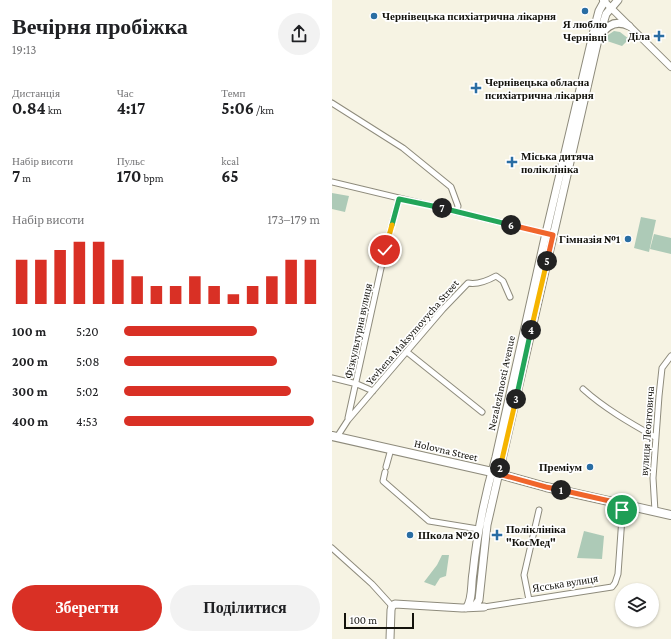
<!DOCTYPE html>
<html lang="uk">
<meta charset="utf-8">
<style>
body{margin:0;font-family:"Crimson Pro",serif;background:#f2f2f2;color:#202124;height:100vh;display:flex;flex-direction:column;font-size:15px;white-space:nowrap}
*{box-sizing:border-box;margin:0}
p{font-size:13px;color:#757577}
.icon{flex:none;width:22px;height:22px;fill:none;stroke:currentColor;stroke-width:2;stroke-linecap:round;stroke-linejoin:round}
.map{position:relative;flex:1;overflow:hidden}
.drawer{display:flex;flex-direction:column;background:#fff;width:332px}
.drawer>*{flex:none}
.tools{position:absolute;left:283px;top:583px;display:grid;gap:8px}
.tools a{display:grid;place-items:center;width:44px;height:44px;border-radius:50%;background:#fff;box-shadow:0 1px 3px #0004;font-size:20px}
.scale{position:absolute;left:12px;bottom:10px;width:70px;box-sizing:border-box;padding-left:4px;border:2px solid #13120c;border-top:0;font-size:11px;line-height:14px;white-space:nowrap;color:#13120c;-webkit-text-stroke:3px #fff;paint-order:stroke}
.pin{position:absolute;display:grid;place-items:center;width:34px;height:34px;color:#fff;margin:-17px;border:2px solid #fff;border-radius:50%;box-shadow:0 1px 4px #0007}
.km{position:absolute;width:20px;height:20px;margin:-10px;border-radius:50%;background:#222;color:#fff;font-size:11px;line-height:20px;text-align:center}
.round{display:grid;place-items:center;flex:none;width:42px;height:42px;border-radius:21px;background:#f2f2f2}
.overview{display:flex;align-items:center;justify-content:space-between;height:68px;padding:0 12px}
h1{font-size:22px;font-weight:700;line-height:30px}
.stats{display:grid;grid-template-columns:repeat(3,1fr);gap:6px;height:68px;padding:4px 12px}
.stats div{display:grid;align-content:center}
.stats b{font-size:17px;font-weight:700}
.stats small{font-size:11px;font-weight:400}
.stats p{font-size:11px}
.chart{height:112px;padding:8px 12px}
.chart p{display:flex;justify-content:space-between}
.chart svg{width:100%;height:72px;margin-top:4px;stroke:#d93025;stroke-width:6}
.button{display:flex;gap:8px;margin-top:auto;padding:8px 12px}
.button a{flex:1;height:46px;border-radius:24px;background:#d93025;color:#fff;font-size:16px;font-weight:700;line-height:46px;text-align:center}
.button a+a{background:#f2f2f2;color:#202124}
ul{padding:0 12px;list-style:none;font-size:13px}
li{display:grid;grid-template-columns:64px 48px 1fr;align-items:center;height:30px}
li i{height:10px;border-radius:5px;background:#d93025}
main{display:flex;flex:1;min-height:0}
.map>svg:first-child{display:block}
.green{fill:#adcab7}
.lines{fill:none;stroke-linecap:round;stroke-linejoin:round}
.minor-casing{stroke:#8e8b7c;stroke-width:7}
.tertiary-casing{stroke:#8e8b7c;stroke-width:8}
.secondary-casing{stroke:#8e8b7c;stroke-width:9}
.primary-casing{stroke:#8e8b7c;stroke-width:10}
.minor{stroke:#fff;stroke-width:5}
.tertiary{stroke:#fff;stroke-width:6}
.secondary{stroke:#fff;stroke-width:7}
.primary{stroke:#fff;stroke-width:8}
.split-1-casing{stroke:#fff;stroke-width:8}
.split-2-casing{stroke:#fff;stroke-width:8}
.split-3-casing{stroke:#fff;stroke-width:8}
.split-4-casing{stroke:#fff;stroke-width:8}
.split-5-casing{stroke:#fff;stroke-width:8}
.split-6-casing{stroke:#fff;stroke-width:8}
.split-7-casing{stroke:#fff;stroke-width:8}
.split-8-casing{stroke:#fff;stroke-width:8}
.split-9-casing{stroke:#fff;stroke-width:8}
.split-1{stroke:#f0652b;stroke-width:5}
.split-2{stroke:#f0652b;stroke-width:5}
.split-3{stroke:#f5b400;stroke-width:5}
.split-4{stroke:#22a559;stroke-width:5}
.split-5{stroke:#f5b400;stroke-width:5}
.split-6{stroke:#f0652b;stroke-width:5}
.split-7{stroke:#22a559;stroke-width:5}
.split-8{stroke:#22a559;stroke-width:5}
.split-9{stroke:#f5b400;stroke-width:5}
.poi-dot{fill:#296da3;stroke:#fff;stroke-width:1.5}
.labels{text-anchor:middle;dominant-baseline:central;stroke-width:3.5;stroke-linejoin:round;paint-order:stroke}
.poi-label{font-size:11px;font-weight:bold;fill:#13120c;stroke:#fff;text-anchor:start}
.street-label{font-size:11px;fill:#13120c;stroke:#fff}
</style>
<main>
<section class="drawer">
<div class="overview"><div><h1>Вечірня пробіжка</h1><p>19:13</p></div><a class="round"><svg class="icon" aria-label="share" viewBox="0 0 24 24"><path d="M12 15V3M7 8l5-5 5 5M5 13v7h14v-7"/></svg></a></div>
<div class="stats">
<div><p>Дистанція</p><b>0.84<small> km</small></b></div>
<div><p>Час</p><b>4:17</b></div>
<div><p>Темп</p><b>5:06<small> /km</small></b></div>
</div>
<div class="stats">
<div><p>Набір висоти</p><b>7<small> m</small></b></div>
<div><p>Пульс</p><b>170<small> bpm</small></b></div>
<div><p>kcal</p><b>65</b></div>
</div>
<div class="chart"><p><span>Набір висоти</span>173–179 m</p>
<svg viewBox="0 0 160 44" preserveAspectRatio="none"><path d="M5 44V17M15 44V17M25 44V11M35 44V6M45 44V6M55 44V17M65 44V27M75 44V33M85 44V33M95 44V27M105 44V33M115 44V38M125 44V33M135 44V27M145 44V17M155 44V17"/></svg>
</div>
<ul>
<li><b>100 m</b>5:20<i style="width:68%"></i></li>
<li><b>200 m</b>5:08<i style="width:78%"></i></li>
<li><b>300 m</b>5:02<i style="width:85%"></i></li>
<li><b>400 m</b>4:53<i style="width:97%"></i></li>
</ul>
<div class="button"><a>Зберегти</a><a>Поділитися</a></div>
</section>
<div class="map">
<svg width="339" height="639" viewBox="0 0 339 639">
<rect width="100%" height="100%" fill="#f6f3e3"/>
<!-- green -->
<path class="green" d="M282,31l6,1 9,7 -7,7 -15,-5 1,-6z
M0,193l17,3 -4,16 -13,-3z
M309,217l15,3 -7,32 -15,-4z
M322,234l17,4v16l-21,-5z
M252,531l20,5 -2,23 -25,-1z
M110,555h7l-3,21 -6,2 -5,8 -11,-4 13,-17z"/>
<g class="lines">
<!-- minor casing -->
<g class="minor-casing">
<path id="minor" d="M0,103l71,45 48,39 7,19 -1,5
M0,182l221,53
M75,352l75,60
M0,378l25,6 16,7
M251,389c21,19 47,34 72,48
M16,418l37,-168 14,-51
M5,437l11,-17 95,-111 25,-26c10,2 19,-2 28,-7l7,5 7,16
M54,467l5,-18
M53,472l-2,9 46,40 49,8
M323,511l-2,-33 6,-82 3,-28 9,-12
M0,548l40,36 20,22
M197,600l-5,-25 15,-65
M152,607l128,-20 3,-4 3,-9 5,-71"/>
</g>
<!-- tertiary casing -->
<g class="tertiary-casing">
<path id="tertiary" d="M271,0l68,67"/>
</g>
<!-- secondary casing -->
<g class="secondary-casing">
<path id="secondary" d="M269,35c7,-11 16,-15 28,-9
M142,607l5,-7 8,-75 110,-481 9,-30 12,-14
M134,608c7,-7 5,-25 7,-35 4,-40 12,-78 23,-116l50,-224 49,-207 4,-15 6,-11
M58,639l1,-29 1,-4 3,-2 67,4 22,-1"/>
</g>
<!-- primary casing -->
<g class="primary-casing">
<path id="primary" d="M0,436l160,36 54,15 125,28"/>
</g>
<!-- minor -->
<use href="#minor" class="minor"/>
<!-- tertiary -->
<use href="#tertiary" class="tertiary"/>
<!-- secondary -->
<use href="#secondary" class="secondary"/>
<!-- primary -->
<use href="#primary" class="primary"/>
</g>
<g class="lines">
<!-- split-1 casing -->
<g class="split-1-casing">
<path id="split-1" d="M229,490l62,14 -1,6"/>
</g>
<!-- split-2 casing -->
<g class="split-2-casing">
<path id="split-2" d="M168,468l-1,6 47,13 15,3"/>
</g>
<!-- split-3 casing -->
<g class="split-3-casing">
<path id="split-3" d="M168,468l16,-69"/>
</g>
<!-- split-4 casing -->
<g class="split-4-casing">
<path id="split-4" d="M184,399l15,-69"/>
</g>
<!-- split-5 casing -->
<g class="split-5-casing">
<path id="split-5" d="M199,330l16,-69"/>
</g>
<!-- split-6 casing -->
<g class="split-6-casing">
<path id="split-6" d="M179,225l42,10 -6,26"/>
</g>
<!-- split-7 casing -->
<g class="split-7-casing">
<path id="split-7" d="M110,208l69,17"/>
</g>
<!-- split-8 casing -->
<g class="split-8-casing">
<path id="split-8" d="M60,225l7,-26 43,9"/>
</g>
<!-- split-9 casing -->
<g class="split-9-casing">
<path id="split-9" d="M53,250l7,-25"/>
</g>
<!-- split-1 -->
<use href="#split-1" class="split-1"/>
<!-- split-2 -->
<use href="#split-2" class="split-2"/>
<!-- split-3 -->
<use href="#split-3" class="split-3"/>
<!-- split-4 -->
<use href="#split-4" class="split-4"/>
<!-- split-5 -->
<use href="#split-5" class="split-5"/>
<!-- split-6 -->
<use href="#split-6" class="split-6"/>
<!-- split-7 -->
<use href="#split-7" class="split-7"/>
<!-- split-8 -->
<use href="#split-8" class="split-8"/>
<!-- split-9 -->
<use href="#split-9" class="split-9"/>
</g>
<!-- markers -->
<g class="poi-dot">
<circle cx="253" cy="11" r="4"/>
<circle cx="42" cy="16" r="4"/>
<path d="M325 30h4v4h4v4h-4v4h-4v-4h-4v-4h4z"/>
<path d="M142 82h4v4h4v4h-4v4h-4v-4h-4v-4h4z"/>
<path d="M178 156h4v4h4v4h-4v4h-4v-4h-4v-4h4z"/>
<circle cx="296" cy="239" r="4"/>
<circle cx="258" cy="467" r="4"/>
<circle cx="78" cy="535" r="4"/>
<path d="M163 529h4v4h4v4h-4v4h-4v-4h-4v-4h4z"/>
</g>
<g class="labels">
<!-- poi labels -->
<g class="poi-label">
<text x="50" y="16">Чернівецька психіатрична лікарня</text>
<text x="253" y="24" text-anchor="middle">Я люблю<tspan x="253" dy="13">Чернівці</tspan></text>
<text x="318" y="36" text-anchor="end">Діла</text>
<text x="153" y="82">Чернівецька обласна<tspan x="153" dy="13">психіатрична лікарня</tspan></text>
<text x="189" y="156">Міська дитяча<tspan x="189" dy="13">поліклініка</tspan></text>
<text x="288" y="239" text-anchor="end">Гімназія №1</text>
<text x="250" y="467" text-anchor="end">Преміум</text>
<text x="174" y="529">Поліклініка<tspan x="174" dy="13">"КосМед"</tspan></text>
<text x="86" y="535">Школа №20</text>
</g>
<!-- street labels -->
<g class="street-label">
<text transform="translate(26 331) rotate(-78)">Фізкультурна вулиця</text>
<text transform="translate(80 332) rotate(-49)">Yevhena Maksymovycha Street</text>
<text transform="translate(169 383) rotate(-78)">Nezalezhnosti Avenue</text>
<text transform="translate(315 431) rotate(-86)">вулиця Леонтовича</text>
<text transform="translate(114 450) rotate(13)">Holovna Street</text>
<text transform="translate(233 583) rotate(-9)">Ясська вулиця</text>
</g>
</g>
</svg>
<div class="tools">
<a><svg class="icon" aria-label="layers" viewBox="0 0 24 24"><path d="M12 4l9 5-9 5-9-5zM3 14l9 5 9-5"/></svg></a>
</div>
<div class="scale">100 m</div>
<div class="pin" style="left:290px;top:510px;background:#1e9e55"><svg class="icon" aria-label="arrive" viewBox="0 0 24 24"><path d="M6 21V4h12l-3 4 3 4H6"/></svg></div>
<div class="pin" style="left:53px;top:250px;background:#d93025"><svg class="icon" aria-label="check" viewBox="0 0 24 24"><path d="M5 12l5 5 9-10"/></svg></div>
<b class="km" style="left:229px;top:490px">1</b>
<b class="km" style="left:168px;top:468px">2</b>
<b class="km" style="left:184px;top:399px">3</b>
<b class="km" style="left:199px;top:330px">4</b>
<b class="km" style="left:215px;top:261px">5</b>
<b class="km" style="left:179px;top:225px">6</b>
<b class="km" style="left:110px;top:208px">7</b>
</div>
</main>
